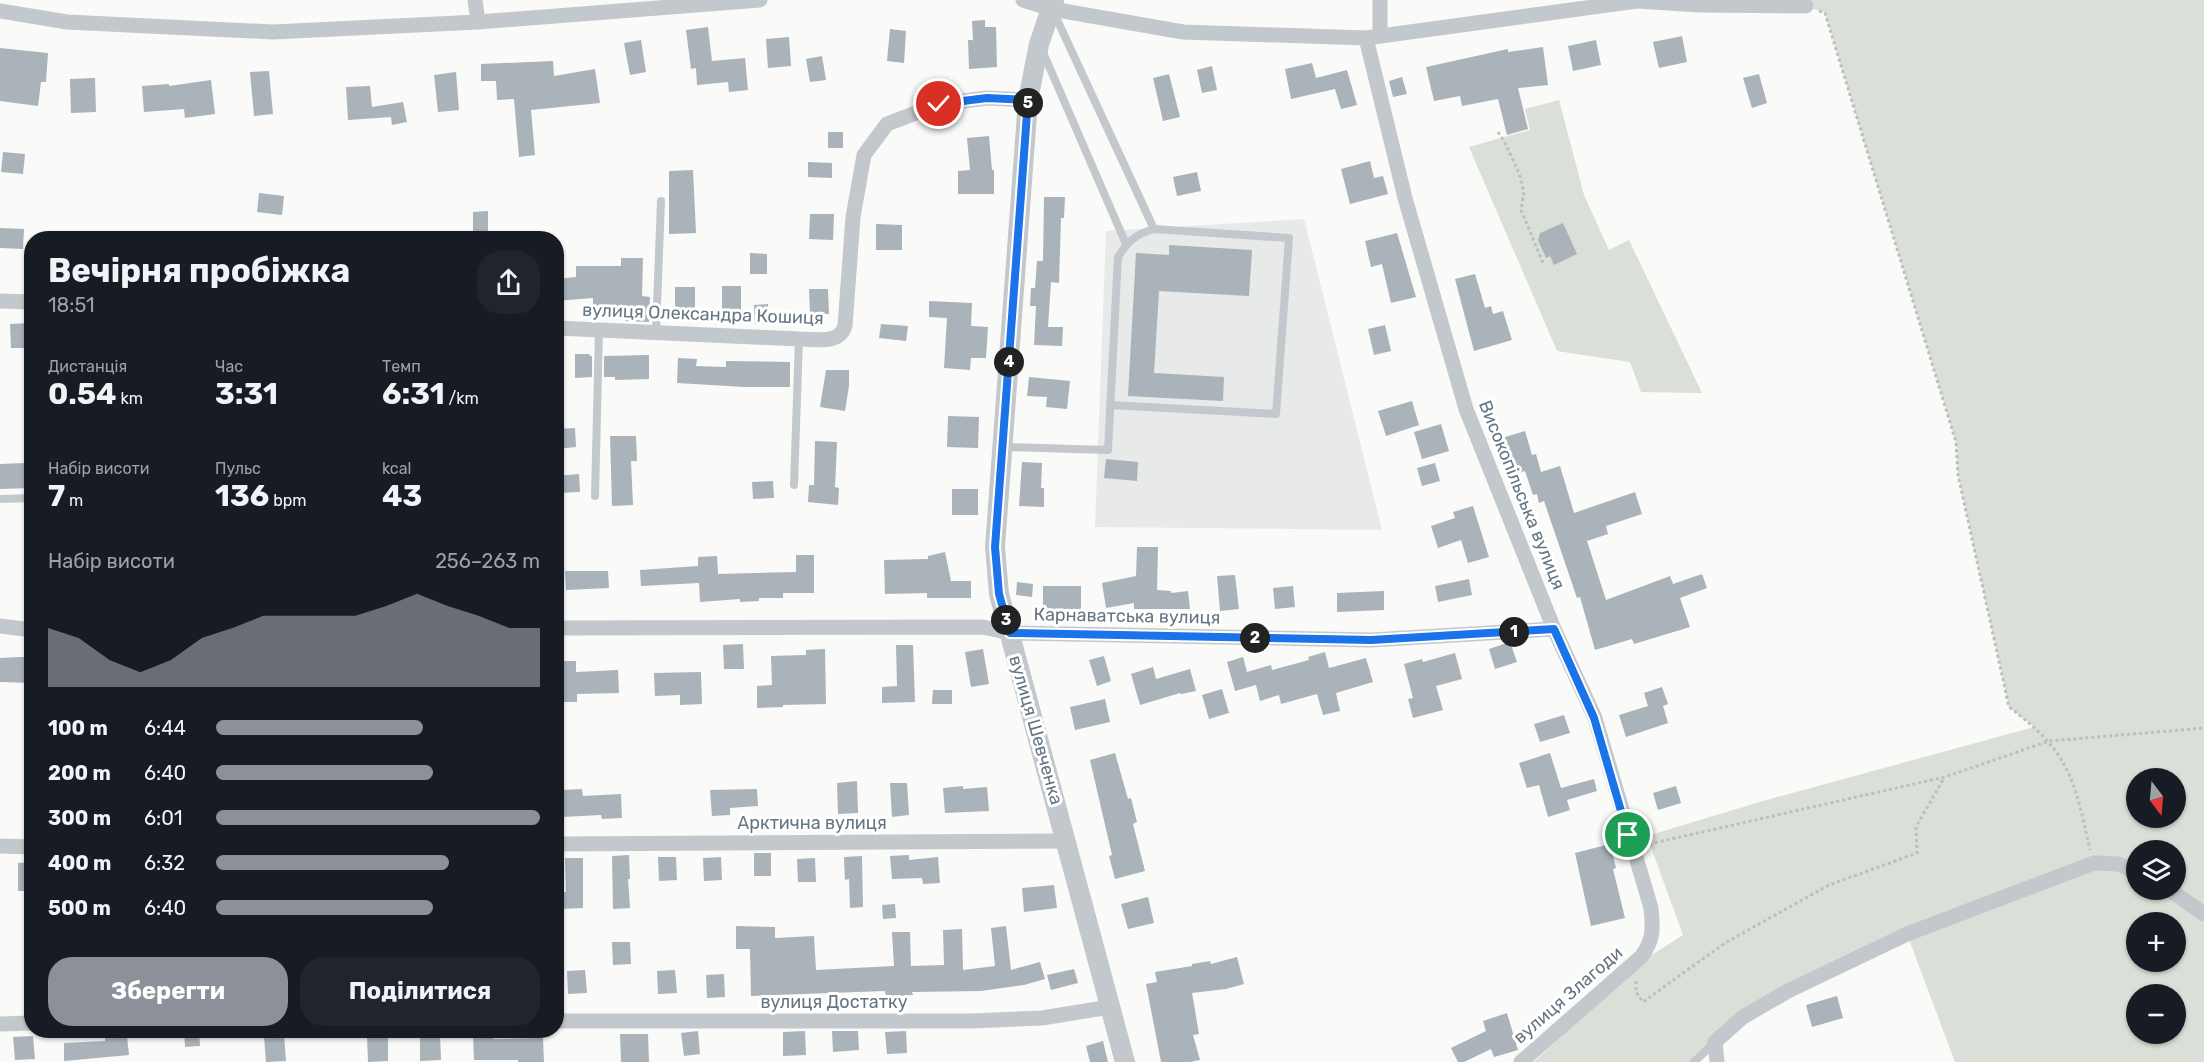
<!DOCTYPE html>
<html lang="uk">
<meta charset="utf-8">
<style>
body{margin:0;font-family:Rubik,sans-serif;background:#20242c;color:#f1f3f6;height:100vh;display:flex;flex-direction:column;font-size:22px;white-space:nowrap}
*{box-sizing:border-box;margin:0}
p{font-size:20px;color:#9ea1a6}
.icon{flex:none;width:33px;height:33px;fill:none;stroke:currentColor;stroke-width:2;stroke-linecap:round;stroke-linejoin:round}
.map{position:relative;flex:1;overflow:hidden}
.drawer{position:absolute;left:24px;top:231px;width:540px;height:807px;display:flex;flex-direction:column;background:#171b24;border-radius:24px;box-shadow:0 2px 4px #0004}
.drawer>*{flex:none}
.needle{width:39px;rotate:164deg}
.controls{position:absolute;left:2126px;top:768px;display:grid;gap:12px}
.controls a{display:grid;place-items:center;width:60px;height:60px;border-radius:50%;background:#171b24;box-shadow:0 2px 4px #0004;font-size:30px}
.pin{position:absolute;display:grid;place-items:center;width:51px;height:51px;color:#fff;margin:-26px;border:3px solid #fff;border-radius:50%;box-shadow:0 2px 6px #0007}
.km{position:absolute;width:30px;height:30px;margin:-15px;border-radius:50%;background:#222;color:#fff;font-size:16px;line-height:30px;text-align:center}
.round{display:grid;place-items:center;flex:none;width:63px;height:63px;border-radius:24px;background:#20242c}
.summary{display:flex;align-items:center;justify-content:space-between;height:102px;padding:0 24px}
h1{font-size:33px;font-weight:700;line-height:45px}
.stats{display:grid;grid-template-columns:repeat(3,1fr);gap:9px;height:102px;padding:6px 24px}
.stats div{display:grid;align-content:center}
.stats b{font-size:30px;font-weight:700}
.stats small{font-size:16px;font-weight:400}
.stats p{font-size:16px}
.chart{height:168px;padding:12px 24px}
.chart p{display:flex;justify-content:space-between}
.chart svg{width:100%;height:108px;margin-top:6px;fill:#8c9099;opacity:.7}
.primary-button{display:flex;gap:12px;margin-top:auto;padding:12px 24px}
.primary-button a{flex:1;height:69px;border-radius:24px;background:#8c9099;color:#fff;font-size:24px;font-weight:700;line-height:69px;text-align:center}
.primary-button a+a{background:#20242c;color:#f1f3f6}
ul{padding:0 24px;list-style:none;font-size:20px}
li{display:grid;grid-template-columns:96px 72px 1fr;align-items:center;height:45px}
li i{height:15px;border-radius:8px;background:#8c9099}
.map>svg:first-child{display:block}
.built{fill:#e8e9e9}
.green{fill:#dadfd7;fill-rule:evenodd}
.building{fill:#aab3b9}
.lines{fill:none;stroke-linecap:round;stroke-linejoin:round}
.path{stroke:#bbbfc2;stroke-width:3;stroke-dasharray:3 3;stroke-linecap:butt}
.service{stroke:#c3c8cc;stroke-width:8}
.minor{stroke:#c3c8cc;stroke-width:15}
.tertiary{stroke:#c3c8cc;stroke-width:20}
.route-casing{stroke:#fff;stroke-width:12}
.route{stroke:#1a73e8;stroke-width:8}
.labels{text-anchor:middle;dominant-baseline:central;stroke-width:6;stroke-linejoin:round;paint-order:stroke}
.street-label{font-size:18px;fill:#657683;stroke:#fff}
</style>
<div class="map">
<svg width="2204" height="1062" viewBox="0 0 2204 1062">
<rect width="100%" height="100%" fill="#fafaf8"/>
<!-- built -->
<path class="built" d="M1304,219l78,311 -287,-3 11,-296z"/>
<!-- green -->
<path class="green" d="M1806,0h398v1062h-249l-48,-128 -119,56 -94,72h-160l110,-102 39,-25 -36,-99 116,-35 271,-74 -25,-20 -51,-232 -2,-33 -131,-429 -19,-7zM2136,778h39v40h-39zM2136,850h39v40h-39zM2136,922h39v40h-39zM2136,994h39v40h-39z
M1559,100l25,95 25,55 20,-10 73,153 -61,-1 -11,-30 -73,-11 -88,-204 61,-17 -5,-21z"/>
<!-- building -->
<path class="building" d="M985,20v7h11l1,40 -28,2 -1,-29h5l-1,-19z
M708,27l4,34 33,-3 3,32 -19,2 -1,-10 -31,3 -1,-17 -5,1 -5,-39z
M890,29l16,2 -2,32 -17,-2z
M1682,36l5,26 -28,6 -6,-26z
M789,37l2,29 -23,2 -2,-29z
M641,40l5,32 -16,3 -6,-32z
M1596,40l5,25 -28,6 -5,-25z
M1543,47l5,38 -30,3 10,41 -21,6 -9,-36 -36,7 -2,-10 -26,5 -8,-34 82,-18v3z
M0,48l48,5 -2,29h-5l-3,24 -38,-5z
M822,56l4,24 -16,2 -4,-23z
M553,61l1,15 41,-7 5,34 -69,7 4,45 -16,2 -5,-58 -17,1 -1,-19h-15v-17z
M1312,63l4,15 31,-8 10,35 -16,4 -6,-20 -44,10 -6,-30z
M1212,66l5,24 -15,3 -5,-23z
M269,71l4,43 -19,2 -4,-44z
M456,72l3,38 -21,2 -4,-37z
M1169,74l11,43 -17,4 -10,-43z
M1759,74l8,29 -15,5 -9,-30z
M1402,77l5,17 -14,3 -4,-16z
M95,78l1,34 -25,1 -1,-34z
M211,80l4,34 -30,4 -1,-9 -40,3 -2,-26 27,-2v2z
M370,86l2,21 31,-5 4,20 -15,3 -1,-8 -43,3 -2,-33z
M828,132h15v16h-15z
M989,136l3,34h2v24h-36v-23l12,-1 -3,-32z
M3,152l22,2 -2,20 -22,-2z
M1370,161l4,17 9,-2 5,18 -38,10 -9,-35z
M808,162l24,1v15l-24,-1z
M693,170l3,63 -27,1v-63z
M1197,172l4,19 -24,5 -4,-19z
M259,193l25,3 -2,19 -25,-3z
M1044,197h21l-1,21h-3l-2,65 -8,-1 -3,45h15l-1,19 -28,-1 2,-39h-6l1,-18h4l2,-27h6z
M488,211v21h-15v-20z
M810,214h24l-1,26 -24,-1z
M1563,223l14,31 -23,11 -4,-9 -4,2 -8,-18 2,-7z
M876,224l26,1v25h-26z
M0,228l24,1 -1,20 -23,-1z
M1397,233l19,64 -25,6 -9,-39 -11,3 -6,-26z
M1169,245l83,5 -3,46 -90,-5 -5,82 70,4 -1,24 -95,-5 8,-143 33,2z
M750,253l17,1v20h-17z
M621,258h22l-1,38 8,1 -1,25 -24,-1v-5h-32v-18l-37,3v-22l20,-2v-11h45z
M1475,274l10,34 6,-2 2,8 10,-3 9,29 -38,11 -19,-72z
M722,286h19v26h-19z
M675,287h20v21h-20z
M809,289h19l1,25h-19z
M929,301l43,2 -1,23 17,1 -2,31h-15l-1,12 -26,-2 3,-50 -18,-1z
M768,304l1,19 -14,1 -1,-19z
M32,323v25h-21l-1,-24z
M881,324l27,2 -2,15 -27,-3z
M1385,325l6,26 -17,4 -6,-26z
M575,354h14l1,2h2v21l-17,1z
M649,355v24l-34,1v-3h-11v-21z
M678,358l19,1 -1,7 30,1v-6l64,1v25h-46l-67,-4z
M826,370h23v16l-4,25 -25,-4z
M1029,377l41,4 -3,28 -21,-2 1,-10 -20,-1z
M1412,401l7,24 -33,11 -8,-25z
M948,416l31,1 -1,31 -31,-1z
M1441,424l8,27 -27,8 -8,-27z
M575,428l1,19 -20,2v-20z
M1525,431l7,24 4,-1 5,18 19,-6 14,47 61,-21 7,22 -36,12 2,8 -21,7 19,59 64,-24 3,8 29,-10 5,14 -27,10 10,29 -56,17 -2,-5 -37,11 -15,-53 -3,1 -33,-97 -5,2 -2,-9 -4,1 -8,-24 -10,3 -7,-23h-2l-4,-13z
M610,436h26l1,25h-6l2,44 -21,1z
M815,441l22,1 -2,45 4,1 -1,17 -30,-3 1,-17h5z
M1106,459l32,3 -1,19 -33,-3z
M1022,462l20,1 -1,25h3v19l-25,-1z
M26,463l1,2h5v23l-32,1v-25z
M1435,463l5,18 -18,5 -5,-18z
M579,474l1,18 -24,1v-17z
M773,481l1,17 -21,1 -1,-17z
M952,489h26v26h-26z
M1473,506l16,51 -21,6 -7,-23 -23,8 -7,-22 24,-8 -2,-6z
M1137,547h21l-1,43 14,1v2l17,-2 2,18h-56v-6l-28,5 -4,-25 34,-7z
M945,552l6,29h20v17h-44v-5l-42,1 -1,-34 44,-1v-3z
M796,555h18v38h-31v5h-24v3l-19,1v-3l-40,3 -1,-19 -58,3 -1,-16 58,-4v-9l19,-1 1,18 78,-2z
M565,571h43l1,17 -43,2z
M1235,575l4,34 -19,2 -3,-35z
M1469,579l3,16 -34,7 -3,-16z
M1017,582l16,2 -1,13 -16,-2z
M1043,586h38v23h-38z
M1293,586l2,21 -20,2 -2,-21z
M1384,591v19l-47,2v-19z
M1510,642l7,20 -22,7 -6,-20z
M743,644l1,25h-20l-1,-24z
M896,645h17l2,57 -33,1v-16l15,-1z
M825,649l1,55 -43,1v2l-26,1v-22l15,-1 -1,-29 35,-1v-5z
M983,649l6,35 -18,3 -6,-35z
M1325,652l4,16 37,-10 7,24 -37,11 4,18 -17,4 -6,-21 -36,10 -2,-9 -19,6 -4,-16 -21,6 -8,-29 16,-5 4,15 24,-7 1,5 37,-10 -1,-3z
M1455,653l7,26 -26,7 7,24 -30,8 -5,-19 5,-1 -9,-34 18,-5 1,3z
M1104,656l7,25 -14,5 -8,-26z
M20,657h12v26l-32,-1v-24z
M557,661h19v11l42,-2 1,23 -42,1v8h-18z
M1153,667l3,12 34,-10 6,22 -15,3 -1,-1 -40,12 -9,-31z
M701,672l1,32 -22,1v-10l-25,1 -1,-23z
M1662,687l6,17 -5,2 5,17 -42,14 -7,-22 29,-9 -4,-13z
M1222,689l7,24 -20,6 -7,-24z
M933,690h19v14h-20z
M1105,699l5,23 -35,8 -5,-23z
M1564,715l6,18 -30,9 -6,-18z
M1115,753l13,46 3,-1 6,24 -4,2 12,47 -30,8 -6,-23 3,-1 -22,-95z
M1550,753l11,35 33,-9 3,12 -30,9 3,10 -22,7 -9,-32 -12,3 -8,-25z
M857,781l1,32 -20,1 -1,-31z
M890,783h17l2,32 -17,2z
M963,786v3l24,-2 2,24 -44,2 -2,-25z
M1676,786l5,17 -23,7 -5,-17z
M582,789l1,7 38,-2 1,24 -20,1 -1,-4 -39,2 -1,-27z
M757,789l1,17 -28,2v7l-18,1 -2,-26z
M1610,844l6,24 -3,1 12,49 -34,8 -16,-73z
M754,853h17v23h-17z
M629,855l1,24h-2l2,29 -17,1 -1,-53z
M909,855v5l29,-3 2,26 -17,1 -1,-6 -30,1 -2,-23z
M862,856l1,51 -13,1 -1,-29 -4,1 -1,-23z
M658,857h18l1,23 -18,1z
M721,857l1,23 -18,1 -1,-23z
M565,858h18v50l-21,1 -1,-17h5z
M815,858l1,24h-18l-1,-23z
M32,862v29h-14v-28z
M1054,885l3,23 -33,4 -2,-24z
M1148,897l6,26 -26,6 -7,-25z
M895,904l1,14 -13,1 -1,-14z
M736,926l39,1v11l39,-2 2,34 78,-4 -2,-34h18l1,34 33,-1 -1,-35 19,-1 1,41 32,-4 -4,-38 15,-2 5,44 29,-8 5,17 -21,6 -43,6 -69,1 1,3 -27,2 -1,-6 -134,5 -1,-47h-14z
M612,942h18l1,22 -18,1z
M1237,957l7,27 -18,5 -34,4 7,41 -6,1 7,25 -10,2h-29l-15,-78 11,-2 -2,-10 37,-6v-2l18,-3 1,3z
M1074,969l4,14 -27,7 -4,-15z
M585,970l2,23 -19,1 -1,-23z
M675,970l2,23 -19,1 -1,-23z
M724,974l1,23 -18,1 -1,-23z
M1837,996l6,22 -31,9 -6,-22z
M1507,1013l11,37 -24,7 -3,-8 -27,13h-6l-7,-14 35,-17 -3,-10z
M184,1030h15l1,16 -15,1z
M698,1031l2,23 -16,2 -3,-23z
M805,1031l1,24 -23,1v-24z
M832,1031h26l1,19 -26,2z
M906,1031l1,22 -20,1 -2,-22z
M440,1034l1,26 -21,1v-26z
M473,1034h21v5l49,-1 1,24h-26v-2h-44z
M620,1034h28l1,28h-28z
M284,1035l2,26 -20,1 -2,-25z
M388,1035v26l-20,1 -1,-26z
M33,1036l2,23 -20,1 -2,-23z
M127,1036l2,19 -65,6v-18l41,-2v-3z
M1103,1041l5,21h-18l-4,-16z"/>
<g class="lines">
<!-- path -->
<path class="path" d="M1819,11l6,2 131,429 2,33 51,232c61,46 65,71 81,143
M1498,132l6,9 15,32 5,19 -3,18 22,53
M1649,844l296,-67 104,-36 155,-13
M1636,981v11l7,10 82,-59 104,-58 88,-32 -1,-26 28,-49"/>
<!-- service -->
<path class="service" d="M1054,13l100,216
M1042,50l84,194
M656,332l5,-131
M1003,447l105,3 10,-193c10,-16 18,-23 36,-28l135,9 -13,176 -166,-9
M794,485l5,-146
M595,496l4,-166
M0,499l32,-1
M1694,1062l20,-19"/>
<!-- minor -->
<path class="minor" d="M475,0l3,22
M1023,0l29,9 131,23 183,6 271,-37 63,4 106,1
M1380,0v36
M0,11l67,11 206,10 205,-10 282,-22
M1366,38l39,160 61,211 88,220 41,89 56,190c2,20 3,32 -10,49l-120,105
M0,301l32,1
M556,328l243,11c16,0 40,6 46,-13l8,-109 11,-62 23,-31 52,-20 48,-6 41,2
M0,626l32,4
M556,628l427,-1 27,6 361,7 183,-11
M556,844l511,-3
M0,846l32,1
M2170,890l34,24
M556,1021h415l71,-3 68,-11
M0,1024l32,-1
M1717,1062l-2,-20 28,-25 45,-26 119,-57 187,-71 24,1 18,7"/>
<!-- tertiary -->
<path class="tertiary" d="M1054,0l-15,44 -11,56 -33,447 4,47 126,468"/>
</g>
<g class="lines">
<!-- route casing -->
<g class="route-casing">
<path id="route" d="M939,104l48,-6 41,2 -33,447 4,47 11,39 361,7 183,-11 40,89 34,117"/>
</g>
<!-- route -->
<use href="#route" class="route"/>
</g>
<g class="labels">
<!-- street labels -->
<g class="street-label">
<text transform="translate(703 314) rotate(2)">вулиця Олександра Кошиця</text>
<text transform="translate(1522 495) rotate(68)">Високопільська вулиця</text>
<text transform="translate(1127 616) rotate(1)">Карнаватська вулиця</text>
<text transform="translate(1036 730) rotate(74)">вулиця Шевченка</text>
<text x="812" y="823">Арктична вулиця</text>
<text transform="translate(1568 995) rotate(-41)">вулиця Злагоди</text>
<text x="834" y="1002">вулиця Достатку</text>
</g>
</g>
</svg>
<div class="controls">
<a><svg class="needle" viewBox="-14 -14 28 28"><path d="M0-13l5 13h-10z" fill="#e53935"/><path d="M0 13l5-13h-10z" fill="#9ea1a6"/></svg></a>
<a><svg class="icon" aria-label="layers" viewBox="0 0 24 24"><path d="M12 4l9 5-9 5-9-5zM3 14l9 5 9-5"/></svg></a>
<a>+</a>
<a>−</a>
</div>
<div class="pin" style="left:1628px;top:835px;background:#1e9e55"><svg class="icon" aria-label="arrive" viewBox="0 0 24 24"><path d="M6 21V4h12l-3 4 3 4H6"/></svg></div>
<div class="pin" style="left:939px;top:104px;background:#d93025"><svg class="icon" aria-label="check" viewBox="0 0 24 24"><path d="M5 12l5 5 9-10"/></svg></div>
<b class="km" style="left:1514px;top:632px">1</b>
<b class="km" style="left:1255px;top:638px">2</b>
<b class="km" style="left:1006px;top:620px">3</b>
<b class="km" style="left:1009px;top:362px">4</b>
<b class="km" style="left:1028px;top:103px">5</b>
<section class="drawer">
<div class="summary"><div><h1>Вечірня пробіжка</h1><p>18:51</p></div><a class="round"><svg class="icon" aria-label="share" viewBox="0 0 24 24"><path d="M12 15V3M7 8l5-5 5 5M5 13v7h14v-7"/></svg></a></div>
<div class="stats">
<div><p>Дистанція</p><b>0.54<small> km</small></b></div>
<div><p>Час</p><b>3:31</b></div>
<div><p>Темп</p><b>6:31<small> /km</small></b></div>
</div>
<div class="stats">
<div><p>Набір висоти</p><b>7<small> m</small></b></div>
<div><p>Пульс</p><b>136<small> bpm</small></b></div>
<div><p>kcal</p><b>43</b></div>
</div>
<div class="chart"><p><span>Набір висоти</span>256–263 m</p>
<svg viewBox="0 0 160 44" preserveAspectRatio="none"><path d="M0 44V20L10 24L20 33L30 38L40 33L50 24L60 20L70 15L80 15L90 15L100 15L110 11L120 6L130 11L140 15L150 20L160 20V44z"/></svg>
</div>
<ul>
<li><b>100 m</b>6:44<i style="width:64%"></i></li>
<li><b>200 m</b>6:40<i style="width:67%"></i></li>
<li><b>300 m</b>6:01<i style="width:100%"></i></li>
<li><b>400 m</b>6:32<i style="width:72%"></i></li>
<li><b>500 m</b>6:40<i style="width:67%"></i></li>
</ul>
<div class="primary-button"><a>Зберегти</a><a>Поділитися</a></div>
</section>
</div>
